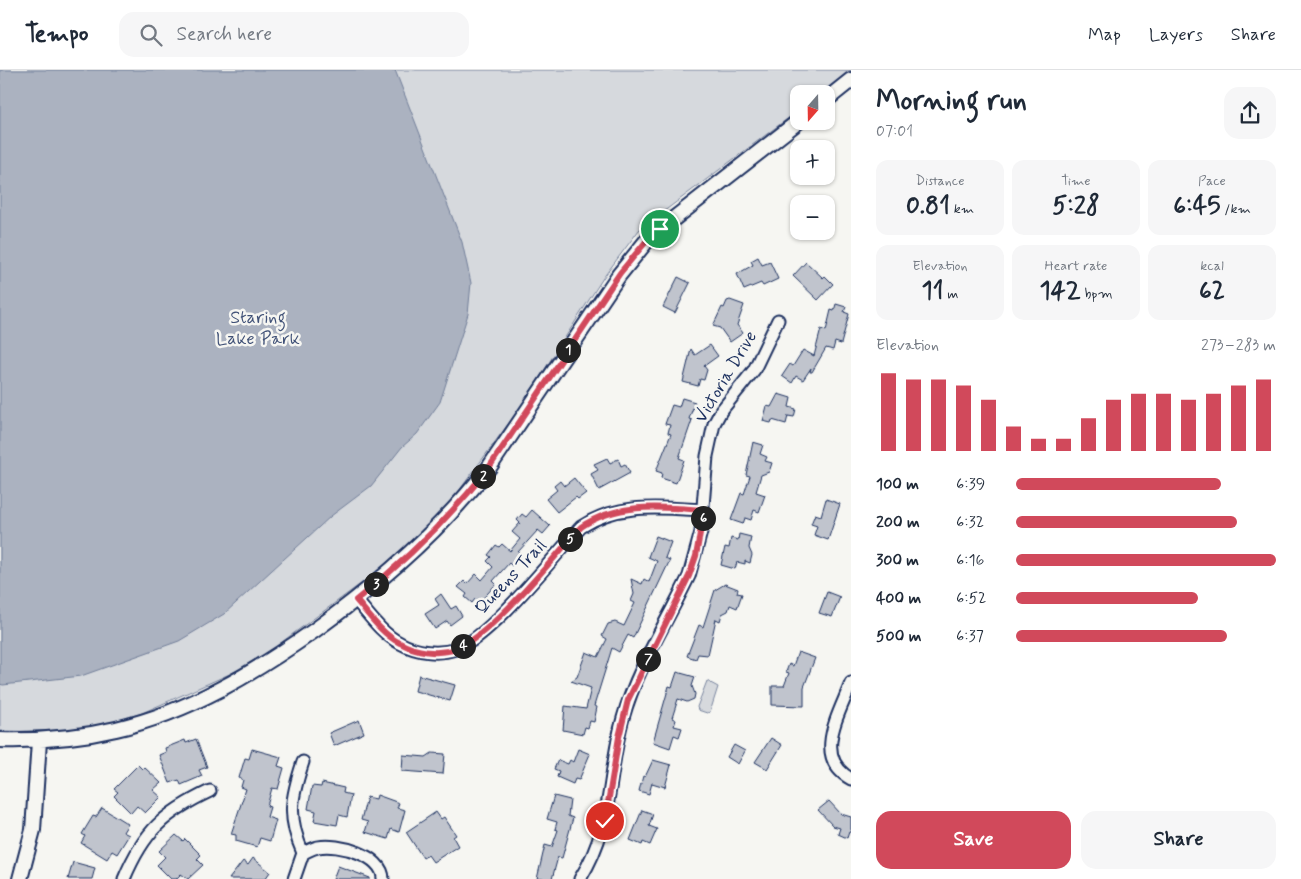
<!DOCTYPE html>
<meta charset="utf-8">
<style>
body{margin:0;font-family:Mynerve,sans-serif;background:#f6f6f7;color:#1f2937;height:100vh;display:flex;flex-direction:column;font-size:19px;white-space:nowrap}
*{box-sizing:border-box;margin:0}
p{font-size:16px;color:#747a83}
.icon{flex:none;width:28px;height:28px;fill:none;stroke:currentColor;stroke-width:2;stroke-linecap:round;stroke-linejoin:round}
.map{position:relative;flex:1;overflow:hidden}
.details{display:flex;flex-direction:column;background:#fff;width:450px}
.details>*{flex:none}
.needle{width:32px;rotate:200deg}
.controls{position:absolute;left:790px;top:15px;display:grid;gap:10px}
.controls a{display:grid;place-items:center;width:45px;height:45px;border-radius:10px;background:#fff;box-shadow:0 1px 4px #0004;font-size:25px}
.pin{position:absolute;display:grid;place-items:center;width:42px;height:42px;color:#fff;margin:-21px;border:2px solid #fff;border-radius:50%;box-shadow:0 1px 5px #0007}
.km{position:absolute;width:25px;height:25px;margin:-12px;border-radius:50%;background:#222;color:#fff;font-size:14px;line-height:25px;text-align:center}
.round{display:grid;place-items:center;flex:none;width:52px;height:52px;border-radius:15px;background:#f6f6f7}
.summary{display:flex;align-items:center;justify-content:space-between;height:85px;padding:0 25px}
h1{font-size:28px;font-weight:700;line-height:38px}
.figures{display:grid;grid-template-columns:repeat(3,1fr);gap:8px;height:85px;padding:5px 25px}
.figures div{display:grid;align-content:center;border-radius:12px;background:#f6f6f7;text-align:center}
.figures b{font-size:25px;font-weight:700}
.figures small{font-size:14px;font-weight:400}
.figures p{font-size:14px}
.chart{height:140px;padding:10px 25px}
.chart p{display:flex;justify-content:space-between}
.chart svg{width:100%;height:90px;margin-top:5px;stroke:#d1495b;stroke-width:6}
.action{display:flex;gap:10px;margin-top:auto;padding:10px 25px}
.action a{flex:1;height:58px;border-radius:15px;background:#d1495b;color:#fff;font-size:20px;font-weight:700;line-height:58px;text-align:center}
.action a+a{background:#f6f6f7;color:#1f2937}
ul{padding:0 25px;list-style:none;font-size:16px}
li{display:grid;grid-template-columns:80px 60px 1fr;align-items:center;height:38px}
li i{height:12px;border-radius:6px;background:#d1495b}
header{display:flex;align-items:center;gap:30px;box-sizing:border-box;height:70px;padding:0 25px;background:#fff;border-bottom:1px solid #e0e1e3}
header strong{font-size:24px}
nav{display:flex;gap:28px;margin-inline-start:auto;font-size:18px}
.search{width:350px;height:45px;background:#f6f6f7;display:flex;align-items:center;gap:12px;box-sizing:border-box;padding:0 18px;border-radius:15px;color:#747a83;font-size:19px}
main{display:flex;flex:1;min-height:0}
.map>svg:first-child{display:block}
.green{fill:#d6d9dd;stroke:#78849e}
.water{fill:#abb2c0;stroke:#717e99}
.building{fill:#c0c4cd;stroke:#1b2f5e}
.lines{fill:none;stroke-linecap:round;stroke-linejoin:round}
.minor-casing{stroke:#1b2f5e;stroke-width:15}
.tertiary-casing{stroke:#1b2f5e;stroke-width:18}
.minor{stroke:#f6f6f2;stroke-width:11}
.tertiary{stroke:#f6f6f2;stroke-width:14}
.route-casing{stroke:#fff;stroke-width:10}
.route{stroke:#d1495b;stroke-width:6}
.labels{text-anchor:middle;dominant-baseline:central;stroke-width:5;stroke-linejoin:round;paint-order:stroke}
.park-label{font-size:18px;fill:#405177;stroke:#f6f6f2}
.street-label{font-size:18px;fill:#1b2f5e;stroke:#f6f6f2}
</style>
<header>
<strong>Tempo</strong>
<div class="search"><svg class="icon" aria-label="search" viewBox="0 0 24 24"><circle cx="10" cy="10" r="6"/><path d="M15 15l6 6"/></svg>Search here</div>
<nav><a>Map</a><a>Layers</a><a>Share</a></nav>
</header>
<main>
<div class="map">
<svg width="851" height="809" viewBox="0 0 851 809">
<rect width="100%" height="100%" fill="#f6f6f2"/>
<filter id="ink" filterUnits="userSpaceOnUse"><feTurbulence type="fractalNoise" baseFrequency=".02" numOctaves="2"/><feDisplacementMap in="SourceGraphic" scale="10" xChannelSelector="R" yChannelSelector="G"/><feConvolveMatrix kernelMatrix="1 2 1 2 8 2 1 2 1" color-interpolation-filters="sRGB"/></filter>
<g filter="url(#ink)">
<!-- green -->
<path class="green" d="M0,0h851l-31,24h-21v16l-160,120 -36,48 -83,130 -73,99 -54,53 -141,104 -110,49 -43,13 -41,6 -58,-1z
M707,611l11,6 -8,25 -3,1 -9,-3 -1,-3z"/>
<!-- water -->
<path class="water" d="M0,0h395l67,172 9,41 -3,31 -28,88 -23,32 -15,13 -31,39 -40,30 -107,98 -45,27 -98,35 -78,9 -3,-1z"/>
<!-- building -->
<path class="building" d="M758,187l4,8 8,-3 8,17 -15,7 -2,-3 -17,7 -7,-16 16,-9 -2,-4z
M806,192l17,16 2,-2 8,8 -15,16 -25,-24z
M678,207l12,6 -15,30 -12,-6z
M730,230l14,5 -7,20 6,8 -13,9 -10,-14 -7,-2 9,-19 2,1 3,-7z
M836,234l10,3 -2,5 5,2 -8,30 -6,-2 -2,8 -7,-2 -14,24h-2l1,-4 -8,12 -7,-4 -4,7 -10,-7 8,-12 3,2 10,-16 11,6 7,-27 5,2 5,-21 3,1z
M710,275l8,11 -14,10 3,4 -3,10 -4,-1 -2,7 -15,-4 8,-33 4,6z
M778,324l13,4 -2,9 7,2 -2,8 -6,-1 -2,8 -14,-4 -1,3 -8,-2 4,-15 4,1z
M682,328l13,4 -6,17 3,1 -13,38 5,2 -8,23 -15,-5 1,-5 -6,-2 15,-37 -3,-1 2,-8 -5,-1 7,-19 7,2z
M753,372l10,3 -3,9 7,3 -2,4 7,2 -3,9 -8,3 -5,17 9,3 -6,17 -5,-2 -3,10 -6,-2 -2,6 -12,-4 10,-27 3,1 6,-18 -4,-1z
M607,388l3,5 8,-4 3,7 4,-2 5,9 -31,17 -8,-16 7,-4 -4,-6z
M574,408l12,15 -8,6 -2,-2 -19,15 -11,-13 11,-9 -3,-4 6,-5 4,5z
M826,429l14,5 -12,36 -14,-5 3,-9 -6,-2 4,-10 6,2z
M532,440l18,16 -7,8 -5,-4 -20,22 3,3 -9,11 -3,-3 -16,18 3,3 -17,19 -4,-4 -3,4 -7,-6 2,-3 -9,-7 6,-6 3,3 9,-10 6,6 11,-13 -6,-6 4,-4 -3,-2 8,-10 3,2 3,-3 8,7 10,-12 -8,-7 8,-9 -3,-3 5,-6 4,3z
M739,464l12,3 -2,11 3,7 -2,8 -5,-2v3l-8,-2 -2,7 -14,-4 4,-18 4,1 2,-10 7,2z
M656,466l15,6 -6,16 5,2 -37,78 -5,-3 -9,17 -7,-4 -18,58 3,1 -3,15 -4,-1 -2,7 -3,-1 -2,7 -20,-4 2,-24 21,3 5,-21 -20,-7 6,-4 9,-25 12,5 9,-18 -5,-3 6,-12 7,-2 9,4 11,-23 -4,-2 3,-7 -3,-15 11,5 2,-5 5,3 8,-21 -9,-4z
M725,514l13,5 -1,4 5,1 -5,14 -7,-3 -2,6 -6,3 -2,7 -4,-2 -8,36 -10,-1 -2,5 -9,-3 12,-31 4,2 12,-37z
M827,522l13,5 -8,20 -13,-4z
M441,524l10,15 5,-3 6,10 -12,9 -3,-4 -12,8 -10,-15 14,-9 -4,-6z
M798,582l17,6 -11,29v19l-32,-1v-19h12l5,-13 -3,-1 3,-8 4,2z
M677,602l18,5 -3,9 3,8 -1,5 -7,3 -9,-3 -6,19 4,2 -2,6 8,2 -3,9 -5,-2 -4,13 -17,-6 16,-56 3,1z
M419,605l36,10 -5,16 -35,-10z
M359,650l5,13 -30,13 -5,-13z
M771,668l11,7 -15,24 -12,-7z
M196,669l11,28 -8,3 3,6 -21,9 -2,-5 -9,3 -11,-28 7,-3 -1,-4 20,-8 1,3z
M734,675l11,6 -7,13 -11,-7z
M252,679l29,8 -3,9 6,2 -6,21 -6,-1 -5,18 3,1 -3,10 9,3 -6,21 -10,-3 -3,9 -21,-6v-6l-5,-1 15,-45 -5,-2 2,-7 -4,-2 6,-20 4,1z
M578,679l12,5 -11,26 -4,-1 -2,5 -16,-7 2,-6 -5,-2 4,-9 10,4 2,-4 3,2z
M432,683l13,1 -2,20 -41,-3 1,-16 23,2z
M653,690l18,5 -6,22 -13,-4 -3,11 -10,-3 4,-15 2,1z
M138,695l4,4 2,-2 17,16 -8,7 8,7 -16,16 -8,-7 -6,7 -17,-17 4,-4 -4,-3z
M322,713l22,5 -1,5 8,2 -4,22 -8,-2 -2,10 -23,-4 2,-10 -8,-2 4,-23 9,1z
M377,725l22,8 -2,5 8,2 -6,22 -8,-3 -3,10 -23,-7 3,-10 -7,-2 6,-23 9,2z
M554,726l16,4 -2,16 5,2 -11,40 -4,-1 -6,22h-15l8,-34 7,2 6,-17 -3,-1 2,-7 -10,-3z
M829,731l12,13 10,3v15h-2l-2,6 -9,-4 2,-6 -7,-2 -15,-16z
M102,738l26,16 -5,8 6,3 -12,19 -5,-3 -5,8 -26,-16 4,-7 -3,-2 11,-18 3,1z
M642,740l11,4 -4,12 8,3 -7,16 -7,-3 -1,3 -12,-5z
M436,742l5,7 3,-2 12,18 -3,2 5,9 -25,16 -5,-7 -5,3 -17,-26z
M176,765l7,6 2,-2 16,16 -4,4 6,6 -15,14 -7,-5 -5,5h-5l-14,-14 8,-8 -6,-6z
M253,788l17,14 -5,7h-36l14,-18 5,4z
M73,792l22,6 -3,11h-24z
M338,796l32,12v1h-37z"/>
<g class="lines">
<!-- minor casing -->
<g class="minor-casing">
<path id="minor" d="M356,530c13,15 26,34 44,43 16,9 38,12 56,6 33,-10 98,-93 125,-122 37,-25 80,-19 123,-17
M851,613c-12,32 -39,74 0,96
M303,692c-12,36 -16,55 0,91
M124,809c20,-48 40,-66 86,-88
M294,809l9,-26c5,-2 10,-5 15,-6 20,-4 65,8 65,32
M580,809c34,-54 27,-104 43,-161 14,-50 44,-96 66,-142l12,-44 6,-76 7,-32 7,-13 33,-41 24,-50"/>
</g>
<!-- tertiary casing -->
<g class="tertiary-casing">
<path id="tertiary" d="M826,30l25,-20
M0,670c40,1 78,-2 116,-11 73,-17 138,-56 199,-99 65,-47 124,-98 173,-161l131,-194 30,-37 150,-117
M20,809l13,-49 6,-89"/>
</g>
<!-- minor -->
<use href="#minor" class="minor"/>
<!-- tertiary -->
<use href="#tertiary" class="tertiary"/>
</g>
</g>
<g class="lines" filter="url(#ink)">
<!-- route casing -->
<g class="route-casing">
<path id="route" d="M605,751l14,-84 9,-37 61,-124 7,-20 8,-46c-43,-3 -86,-8 -123,17 -26,29 -92,111 -125,122 -18,6 -40,3 -56,-6 -18,-9 -31,-28 -44,-43 50,-39 93,-82 132,-131l132,-196 29,-35 11,-9"/>
</g>
<!-- route -->
<use href="#route" class="route"/>
</g>
<g class="labels">
<!-- park labels -->
<g class="park-label">
<text x="258" y="248">Staring<tspan x="258" dy="21">Lake Park</tspan></text>
</g>
<!-- street labels -->
<g class="street-label">
<text transform="translate(726 307) rotate(-59)">Victoria Drive</text>
<text transform="translate(511 507) rotate(-47)">Queens Trail</text>
</g>
</g>
</svg>
<div class="controls">
<a><svg class="needle" viewBox="-14 -14 28 28"><path d="M0-13l5 13h-10z" fill="#e53935"/><path d="M0 13l5-13h-10z" fill="#747a83"/></svg></a>
<a>+</a>
<a>−</a>
</div>
<div class="pin" style="left:660px;top:159px;background:#1e9e55"><svg class="icon" aria-label="arrive" viewBox="0 0 24 24"><path d="M6 21V4h12l-3 4 3 4H6"/></svg></div>
<div class="pin" style="left:605px;top:751px;background:#d93025"><svg class="icon" aria-label="check" viewBox="0 0 24 24"><path d="M5 12l5 5 9-10"/></svg></div>
<b class="km" style="left:568px;top:280px">1</b>
<b class="km" style="left:483px;top:406px">2</b>
<b class="km" style="left:376px;top:514px">3</b>
<b class="km" style="left:463px;top:576px">4</b>
<b class="km" style="left:570px;top:469px">5</b>
<b class="km" style="left:703px;top:448px">6</b>
<b class="km" style="left:648px;top:589px">7</b>
</div>
<section class="details">
<div class="summary"><div><h1>Morning run</h1><p>07:01</p></div><a class="round"><svg class="icon" aria-label="share" viewBox="0 0 24 24"><path d="M12 15V3M7 8l5-5 5 5M5 13v7h14v-7"/></svg></a></div>
<div class="figures">
<div><p>Distance</p><b>0.81<small> km</small></b></div>
<div><p>Time</p><b>5:28</b></div>
<div><p>Pace</p><b>6:45<small> /km</small></b></div>
</div>
<div class="figures">
<div><p>Elevation</p><b>11<small> m</small></b></div>
<div><p>Heart rate</p><b>142<small> bpm</small></b></div>
<div><p>kcal</p><b>62</b></div>
</div>
<div class="chart"><p><span>Elevation</span>273–283 m</p>
<svg viewBox="0 0 160 44" preserveAspectRatio="none"><path d="M5 44V6M15 44V9M25 44V9M35 44V12M45 44V19M55 44V32M65 44V38M75 44V38M85 44V28M95 44V19M105 44V16M115 44V16M125 44V19M135 44V16M145 44V12M155 44V9"/></svg>
</div>
<ul>
<li><b>100 m</b>6:39<i style="width:79%"></i></li>
<li><b>200 m</b>6:32<i style="width:85%"></i></li>
<li><b>300 m</b>6:16<i style="width:100%"></i></li>
<li><b>400 m</b>6:52<i style="width:70%"></i></li>
<li><b>500 m</b>6:37<i style="width:81%"></i></li>
</ul>
<div class="action"><a>Save</a><a>Share</a></div>
</section>
</main>
